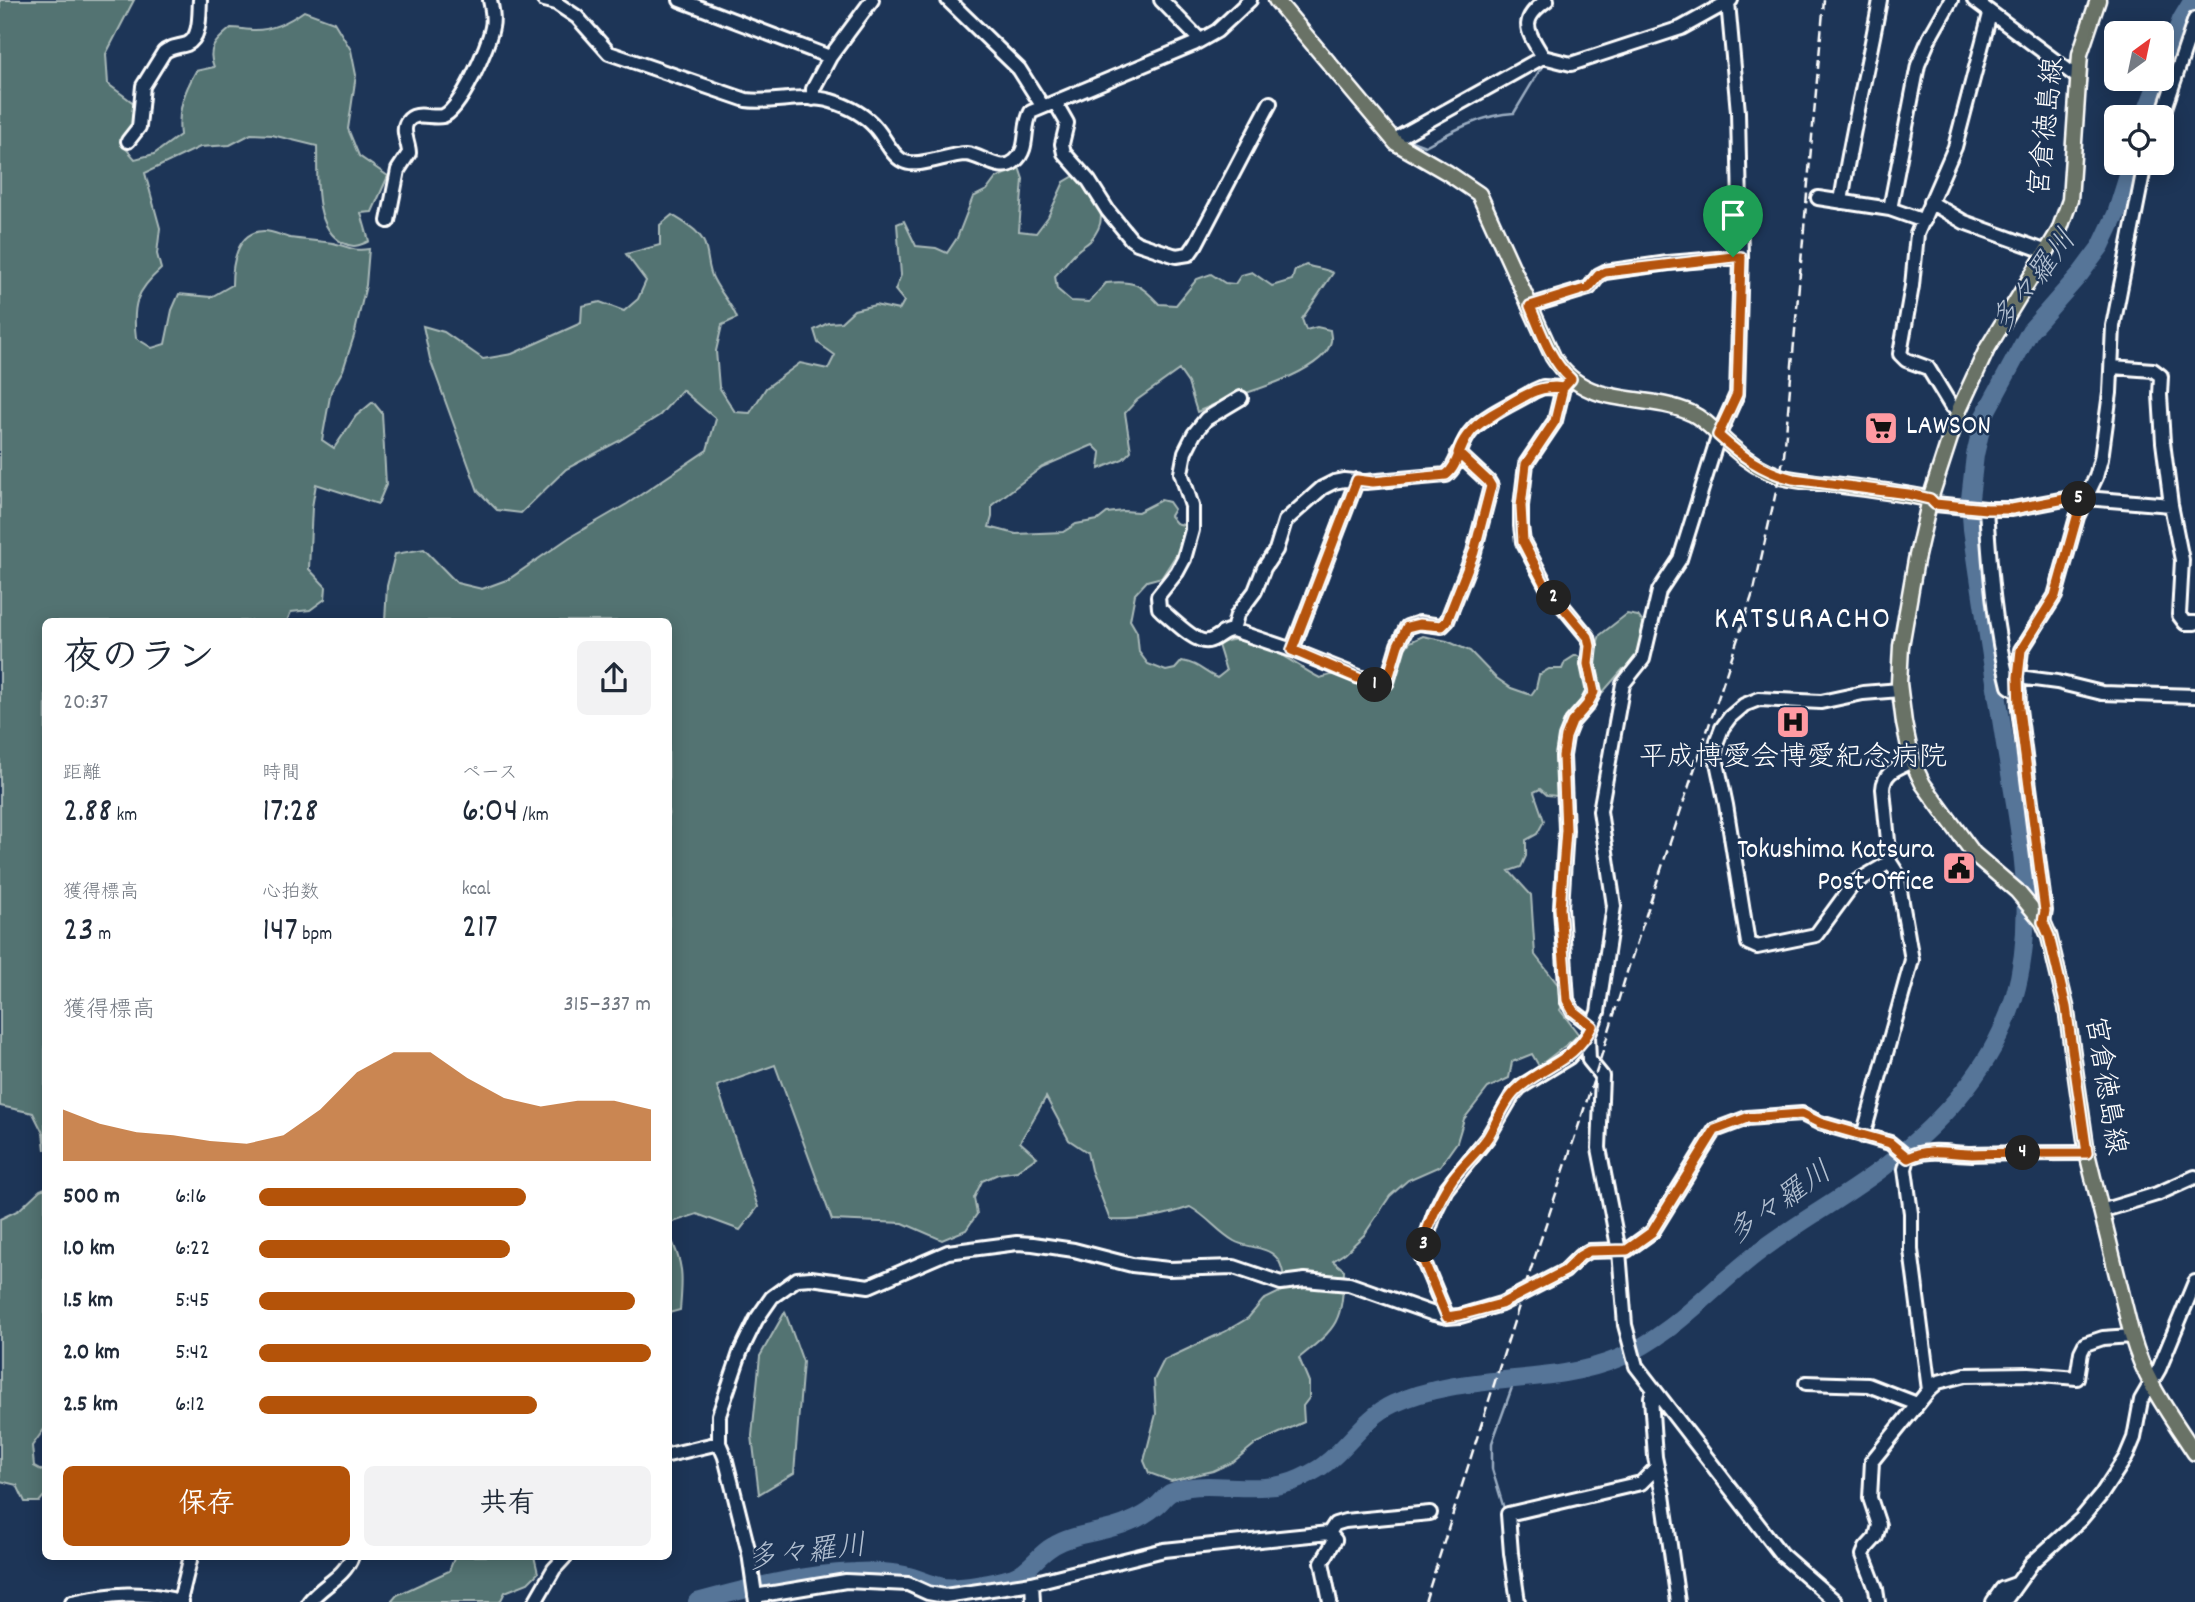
<!DOCTYPE html>
<html lang="ja">
<meta charset="utf-8">
<style>
body{margin:0;font-family:Dekko,"Klee One",sans-serif;background:#f2f2f3;color:#1f2937;height:100vh;display:flex;flex-direction:column;font-size:26px;white-space:nowrap}
*{box-sizing:border-box;margin:0}
p{font-size:23px;color:#747a83}
.icon{flex:none;width:38px;height:38px;fill:none;stroke:currentColor;stroke-width:2;stroke-linecap:round;stroke-linejoin:round}
.map{position:relative;flex:1;overflow:hidden}
.side{position:absolute;left:42px;top:618px;width:630px;height:942px;display:flex;flex-direction:column;background:#fff;border-radius:10px;box-shadow:0 4px 18px #0003}
.side>*{flex:none}
.needle{width:46px;rotate:33deg}
.buttons{position:absolute;left:2104px;top:21px;display:grid;gap:14px}
.buttons a{display:grid;place-items:center;width:70px;height:70px;border-radius:10px;background:#fff;box-shadow:0 4px 18px #0003;font-size:35px}
.pin{position:absolute;display:grid;place-items:center;width:60px;height:60px;color:#fff;margin:-72px -30px;border-radius:50% 50% 50% 0;rotate:-45deg;box-shadow:0 0 7px #0007}
.pin .icon{rotate:45deg}
.km{position:absolute;width:35px;height:35px;margin:-18px;border-radius:50%;background:#222;color:#fff;font-size:19px;line-height:35px;text-align:center}
.round{display:grid;place-items:center;flex:none;width:74px;height:74px;border-radius:10px;background:#f2f2f3}
.overview{display:flex;align-items:center;justify-content:space-between;height:119px;padding:0 21px}
h1{font-size:38px;font-weight:600;line-height:52px}
.metrics{display:grid;grid-template-columns:repeat(3,1fr);gap:10px;height:119px;padding:7px 21px}
.metrics div{display:grid;align-content:center}
.metrics b{font-size:35px;font-weight:600}
.metrics small{font-size:19px;font-weight:400}
.metrics p{font-size:19px}
.chart{height:196px;padding:14px 21px}
.chart p{display:flex;justify-content:space-between}
.chart svg{width:100%;height:126px;margin-top:7px;fill:#b45309;opacity:.7}
.primary-button{display:flex;gap:14px;margin-top:auto;padding:14px 21px}
.primary-button a{flex:1;height:80px;border-radius:10px;background:#b45309;color:#fff;font-size:28px;font-weight:600;line-height:80px;text-align:center}
.primary-button a+a{background:#f2f2f3;color:#1f2937}
ul{padding:0 21px;list-style:none;font-size:23px}
li{display:grid;grid-template-columns:112px 84px 1fr;align-items:center;height:52px}
li i{height:18px;border-radius:9px;background:#b45309}
.map>svg:first-child{display:block}
.green{fill:#537372;stroke:#a9b9b8;stroke-width:2}
.lines{fill:none;stroke-linecap:round;stroke-linejoin:round}
.stream{stroke:#9aacc1;stroke-width:2.5}
.river{stroke:#567498;stroke-width:18}
.minor-casing{stroke:#fff;stroke-width:18}
.major-casing{stroke:#fff;stroke-width:19}
.minor{stroke:#1d3557;stroke-width:12}
.major{stroke:#697266;stroke-width:14}
.rail{stroke:#fff;stroke-width:2.5;stroke-dasharray:10 5;stroke-linecap:butt}
.route-casing{stroke:#fff;stroke-width:14}
.route{stroke:#b45309;stroke-width:9}
.labels{text-anchor:middle;dominant-baseline:central;stroke-width:5;stroke-linejoin:round;paint-order:stroke}
.street-label{font-size:28px;fill:#fff;stroke:#1d3557}
.poi-label{font-size:28px;fill:#fff;stroke:#1d3557;text-anchor:start}
.water-label{font-size:30px;font-style:italic;fill:#b3c0d1;stroke:#1d3557}
.quarter-label{font-size:32px;letter-spacing:2px;fill:#fff;stroke:#1d3557}
</style>
<div class="map">
<svg width="2195" height="1602" viewBox="0 0 2195 1602">
<rect width="100%" height="100%" fill="#1d3557"/>
<filter id="ink" filterUnits="userSpaceOnUse"><feTurbulence type="fractalNoise" baseFrequency=".0143" numOctaves="2"/><feDisplacementMap in="SourceGraphic" scale="14" xChannelSelector="R" yChannelSelector="G"/><feConvolveMatrix kernelMatrix="1 2 1 2 8 2 1 2 1" color-interpolation-filters="sRGB"/></filter>
<g filter="url(#ink)">
<!-- green -->
<path class="green" d="M0,0h134l-28,54 2,30 27,20v23l-14,16 14,16 19,-5 26,-19c-3,-24 4,-43 16,-64l18,-4c-8,-19 3,-27 17,-39 8,0 15,2 24,2 17,0 35,-9 49,-19l30,11 17,28 5,25 -8,54 11,27 29,20 -16,36 -11,1 8,28c-10,5 -16,7 -26,2 -31,-16 -25,-68 -26,-97l-45,-11 -21,-1 -21,11 -30,2 -55,26 15,55 -3,26 4,15c-25,22 -29,36 -25,69l16,10 13,-4 7,-34 7,-16 32,3 21,-12c0,-19 4,-54 32,-54 8,0 18,5 26,7 14,2 29,3 43,5 15,3 19,9 36,6l-3,36 -12,51 -11,34 -12,21 -9,49 12,8 22,-32 17,-14 9,11 4,72 -8,19 -62,-20 -4,23 -3,62 17,18 -1,12 -15,11 -19,2 -4,9h-241l-1,529 -2,-17 -10,-20 -33,-7z
M1019,167l4,12 -4,52 17,2 12,-16 16,-35 12,-7c18,22 38,39 14,66 -4,4 -9,6 -13,10 -8,7 -14,17 -22,25l2,13 14,12 18,1 17,-19c27,-3 35,1 53,21l17,1 21,-26 14,-5 14,9 10,1 6,-9 11,-3 20,14 20,-6 3,-10 11,-5c10,4 18,3 27,8l-31,46 4,11 11,-3 13,3c0,2 2,10 1,11 -4,28 -75,49 -98,56 -12,4 -24,10 -36,15l-9,-29 -9,-13 -42,30 -12,13 6,38 -8,8 -24,10 2,-16 -8,-8 -51,22 -50,38v12l-3,10 27,7 47,-2 13,-8 22,-4 9,-7 16,-2 15,1 23,-12 8,2 5,7 -4,7 6,7 11,3 -11,29 -14,22 -15,4 -12,13 -5,26 7,12 2,20 9,12 18,7 9,-2 7,-8c17,3 20,10 35,17l9,-7 -8,-26c34,-20 72,19 102,33l18,-5 38,15 34,-46 13,-6 24,5 23,10 25,26 16,11 20,7 5,-7 3,-13 10,-6h13l3,-7 11,-7 9,5 11,-13 4,-12 27,-21 11,2 6,8 -6,28 -10,18 -5,-1 -20,23 -15,10 -25,48 -8,8 4,28 -2,10 -10,-1 -7,-6 -6,3 10,29 -7,13 -11,6v16l-5,11 -12,4 22,24 4,60 24,31 5,17 -4,7 19,25 -40,31 -7,-12 -20,8 -3,16 -21,10 -24,31 -7,23 -17,24 -32,14 -18,16 -26,39 -19,18 -12,8 11,9c-2,52 -5,56 -45,88l10,24v16l-6,8 1,16 -49,22 -22,18 -20,9 -42,10 -22,-8 -5,-12 12,-47 -2,-34 10,-20 62,-29 22,-13 15,-18 23,-11c-2,-10 -3,-25 -10,-32 -10,-11 -30,-9 -42,-16 -17,-10 -26,-24 -44,-34 -26,9 -52,15 -80,13l-19,-50 -4,-18 -18,-12 -23,-43 -26,45 17,15 -20,14 -19,3 -16,7 -8,17 3,16 -11,16 -24,10 -39,-17 -71,-3 -57,-155 -58,21 41,121 -18,23 -43,-16 -27,9 -1,5 -1,-607h-283l2,-35 8,-32 29,-5 33,34 25,6 27,-10 61,-42 57,-33 80,-54 9,-31 -34,-29 -22,25 -41,26 -53,28 -45,44 -24,-3 -19,-19 -48,-132 -7,-33 21,6 39,27 29,-5 69,-31 1,-17 18,-4 24,9 14,-12 8,-18 -20,-27 34,-9v-20l12,-10c13,8 31,17 34,34 3,11 2,21 8,31 7,14 17,23 23,38l-15,7 -6,26 3,36 16,25 15,1 16,-25 34,-25 28,6 7,-14 -17,-12 -4,-13 14,-7 13,-1 13,-12 21,-5 24,5 5,-9 -9,-11 6,-15 -4,-51 7,-3 12,25 20,2 11,5 10,-15 16,-41 14,-7 9,-12z
M45,1188v240l-13,18 2,20 11,6v23l-6,7h-14l-8,-17 -17,-4v-262l19,-9 21,-20z
M668,1233c16,30 15,44 12,77l-11,3z
M785,1312l18,50 -9,111 -35,21 -7,-58 8,-80z
M455,1556h79l4,17 -10,10 -23,9 -5,10h-109l6,-7 52,-24z"/>
<g class="lines">
<!-- stream -->
<path class="stream" d="M1286,0l26,33
M1406,139l19,7c27,-15 59,-32 89,-33l30,-50
M1505,1512l-13,-43v-26l23,-64"/>
<!-- river -->
<path class="river" d="M2161,73l20,-53 12,-20
M2144,117l15,-38
M697,1602c51,-14 105,-28 158,-30 16,-1 35,0 50,3 14,3 25,10 39,12 17,2 53,-5 69,-10 17,-6 25,-23 40,-31 22,-14 53,-13 76,-24 10,-4 19,-9 26,-15 6,-4 9,-10 15,-14 32,-17 89,5 129,-14 8,-4 19,-9 26,-15 24,-18 40,-47 68,-60 71,-33 154,-16 226,-46 54,-23 91,-68 136,-103 42,-33 91,-58 133,-91 55,-43 106,-98 126,-166 25,-86 4,-174 -10,-260 -11,-69 -22,-139 -32,-209l-2,-30 5,-44 9,-39 46,-85 51,-58 20,-27 15,-32 16,-51"/>
<!-- minor casing -->
<g class="minor-casing">
<path id="minor" d="M544,0l12,3 21,14 32,36 137,47c27,4 58,-7 85,1 17,5 34,14 45,27 9,10 15,27 27,33 14,8 45,-7 63,-7 16,1 35,20 49,7 15,-12 7,-33 16,-49l163,-68 23,-13 33,-31
M680,0l150,57 42,-57
M948,0l71,69 24,38
M1161,0l39,40
M1547,0c-29,21 -20,30 -4,57l28,7 110,-36 47,-26
M1731,0l-3,2 10,110 3,145 -4,137 -18,40 -39,125 -21,32 -16,68 -20,25 -23,127 14,95 -16,106 -10,24 1,24 13,16 -3,72 20,103 6,74 11,41 145,188 55,48
M1974,0l103,77
M813,99v-10l17,-32
M1055,102l12,21 -5,21 2,9 25,28 19,30 23,28 6,4 39,13 13,-2 7,-10 74,-141
M2161,120l34,-101
M128,141l11,-14 4,-41 21,-34c7,-6 14,-5 23,-8 14,-6 12,-30 13,-44
M1396,143l5,-7 142,-79
M1818,198l72,11 34,12
M1841,202c10,-68 27,-134 39,-202
M1930,202l34,20 83,30
M1890,209l28,-144 12,-28 21,-37
M388,221l10,-51 11,-17c0,-10 -8,-22 -2,-31 8,-12 24,-3 36,-6 17,-5 46,-71 49,-89 2,-9 0,-18 -2,-27
M1529,306l60,-18 10,-13 6,-3 63,-9 73,-6
M2112,367l41,3 8,6 -1,19 3,47 8,63 11,55 -3,55 6,8h10
M1568,382l-5,6 -8,33 -29,43 -5,42v20l2,16 24,45 41,50 2,9 -2,18 6,28 -7,13 -15,17 -6,15 -3,19 3,74 -5,78 6,92 6,11 19,15
M1241,398l-35,21 -12,15 -9,18 -4,21 11,33v24l-8,29 -7,13 -19,24 1,12 3,3c10,8 34,33 46,30 10,-2 14,-11 25,-11l4,-15 18,-24 9,-23 12,-18 9,-29 37,-33 12,-6 10,-2 22,2 80,-7c13,-9 13,-32 27,-46 14,-15 43,-27 61,-38l9,-4 20,1
M1959,410l-8,-4 -23,-38 -22,-8 -6,-6 12,-68 5,-52 38,-87 35,-133
M1357,480l-65,170 90,36 5,-4 11,-37 9,-18 12,-4 23,3 5,-5 27,-69 17,-66 -3,-5 -30,-28
M1930,499l5,5 51,5h26l53,-10 21,-1 85,7
M1986,509c4,60 8,119 23,177l10,7
M1233,630l59,20
M2018,677l39,5 45,11 93,3
M1890,862l-36,21 -38,52 -59,12 -9,-4 -22,-138 -11,-52 2,-12 5,-13 8,-11 14,-12 15,-6 62,3 42,-9 37,-3
M2043,922l2,-11 -26,-202 -1,-32 3,-27 34,-54 22,-79 19,-40 5,-18 9,-66 3,-67 32,-163
M1863,1136l49,-176 -15,-87 -7,-11 -7,-73c1,-18 15,-21 29,-28
M1908,1158l-3,11 6,44v37l18,140
M2101,1211l56,-17 38,-17
M1447,1317l-25,-60v-7l14,-41 10,-20 42,-52 24,-41 8,-9 49,-30 19,-21
M1806,1383l62,2 49,19
M1653,1391l-2,6 4,60 8,38 15,107
M668,1455l51,-12
M1329,1533l6,7 -13,22 8,40
M1032,1583l1,19
M755,1596l91,-15 62,3 20,9 17,3 87,-13 132,-33 165,-17 6,-9 10,-3 85,-8
M180,1601l11,-45
M72,1602c38,-8 73,-12 110,0
M309,1602c13,-17 36,-25 43,-46
M535,1602l19,-33 12,-13
M756,1602l-7,-49 -24,-96 -6,-14v-28l21,-62 16,-33 16,-23 25,-18 14,-1 58,8 79,-34 69,-9 16,1 41,6 58,15 37,4 65,-2 47,16 24,-3 44,4 85,30 13,3 13,-1 41,-12 64,-33 15,-15 9,-5 38,-1 25,-18 63,-102 32,-12 55,-4 18,9 70,20 18,15c21,-11 42,-4 64,-4 39,-1 77,-1 115,-1
M1518,1602l-7,-49 -3,-39 133,-31 16,-16
M1878,1602l-2,-13 -13,-34 3,-7 10,-11 3,-12 -9,-27 2,-37 57,-71 9,-8 27,-7 64,-1 48,4 4,-26 4,-8 18,-6 29,-2
M1993,1602l9,-13 14,-5
M2004,1602l28,-39 49,-44 20,-24 25,-38 8,-19 7,-38 18,-31 36,-87"/>
</g>
<!-- major casing -->
<g class="major-casing">
<path id="major" d="M1276,0l120,143 52,30 31,21 74,163c34,54 88,34 138,56 17,8 27,23 41,34 14,13 32,24 50,30 16,4 32,5 48,7 33,4 67,8 100,15
M2098,0l-18,54 -10,146 -11,31 -72,118 -28,61 -29,89 -14,61 -15,86 -2,37 5,40 8,38 11,23 51,70 43,37 26,31 6,14 17,71 21,146 45,183c13,46 37,77 63,117"/>
</g>
<!-- minor -->
<use href="#minor" class="minor"/>
<!-- major -->
<use href="#major" class="major"/>
<!-- rail -->
<path class="rail" d="M1425,1602l98,-309 74,-223 30,-98 127,-382 30,-134 40,-456"/>
</g>
</g>
<g class="lines" filter="url(#ink)">
<!-- route casing -->
<g class="route-casing">
<path id="route" d="M1733,257l-128,15 -6,3 -11,13 -58,18c11,26 20,54 41,73l-8,9c-29,-5 -58,20 -81,34 -12,8 -20,18 -24,31l30,28 3,5 -17,66 -27,69 -5,5 -23,-2 -12,3 -9,18 -11,37 -5,4h-5l-85,-36 65,-170 16,2 73,-7c13,-9 13,-32 27,-46 14,-15 43,-27 61,-38 10,-4 18,-5 29,-3l-8,33 -29,43 -5,42 2,36 23,45 42,50 2,9 -2,18 6,28 -7,13 -15,17 -6,15 -3,19 3,74 -6,78 7,92 6,11 19,15c-17,35 -45,38 -72,61 -15,12 -22,34 -32,50 -10,15 -24,26 -35,41 -12,17 -32,58 -31,79l25,60 13,-2 41,-11 64,-33 15,-15 9,-5 38,-1 25,-18 63,-102 32,-12 55,-4 18,9 70,20 18,15c21,-11 42,-4 64,-4 39,-1 77,-1 115,-1l-21,-146 -17,-71 -6,-14 2,-11 -26,-202 -1,-32 3,-27 34,-54 22,-79 9,-19 -21,1 -53,10h-26l-51,-5 -5,-5 -22,-5 -115,-15c-30,-7 -53,-24 -75,-44l19,-41 4,-137h-8"/>
</g>
<!-- route -->
<use href="#route" class="route"/>
</g>
<!-- icons -->
<defs>
<g id="supermarket-square" transform="scale(1.75)"><rect x="-9" y="-9" width="18" height="18" rx="4" fill="#ff9aa2" stroke="#1d3557"/><path d="M-6-5.5h2.5l.6 2H6L4.5 2H-2.5L-4.4-4H-6ZM-1.5 3.2a1.3 1.3 0 1 0 .1 0ZM3 3.2a1.3 1.3 0 1 0 .1 0Z" fill="#111"/></g>
<g id="hospital-square" transform="scale(1.75)"><rect x="-9" y="-9" width="18" height="18" rx="4" fill="#ff9aa2" stroke="#1d3557"/><path d="M-5-5h3v3.5h4V-5h3V5h-3V1.5h-4V5h-3Z" fill="#111"/></g>
<g id="civic-square" transform="scale(1.75)"><rect x="-9" y="-9" width="18" height="18" rx="4" fill="#ff9aa2" stroke="#1d3557"/><path d="M-.6-6.5H3V-4.5H.6V-3L4-1V1h2V6H-6V1h2V-1L-.6-3ZM-1.2 2.5V6h2.4V2.5Z" fill="#111"/></g>
</defs>
<g fill-rule="evenodd">
<use href="#supermarket-square" x="1881" y="428"/>
<use href="#hospital-square" x="1793" y="722"/>
<use href="#civic-square" x="1959" y="868"/>
</g>
<g class="labels">
<!-- street labels -->
<g class="street-label">
<text transform="translate(2049 127) rotate(-84)">宮倉徳島線</text>
<text transform="translate(2103 1086) rotate(81)">宮倉徳島線</text>
</g>
<!-- poi labels -->
<g class="poi-label">
<text x="1906" y="428">LAWSON</text>
<text x="1793" y="760" text-anchor="middle">平成博愛会博愛紀念病院</text>
<text x="1934" y="852" text-anchor="end">Tokushima Katsura<tspan x="1934" dy="32">Post Office</tspan></text>
</g>
<!-- water labels -->
<g class="water-label">
<text transform="translate(2036 283) rotate(-53)">多々羅川</text>
<text transform="translate(1781 1205) rotate(-35)">多々羅川</text>
<text transform="translate(807 1555) rotate(-7)">多々羅川</text>
</g>
<!-- quarter labels -->
<g class="quarter-label">
<text x="1803" y="621">KATSURACHO</text>
</g>
</g>
</svg>
<div class="buttons">
<a><svg class="needle" viewBox="-14 -14 28 28"><path d="M0-13l5 13h-10z" fill="#e53935"/><path d="M0 13l5-13h-10z" fill="#747a83"/></svg></a>
<a><svg class="icon" aria-label="locate" viewBox="0 0 24 24"><circle cx="12" cy="12" r="6"/><path d="M12 2v4M12 18v4M2 12h4M18 12h4"/></svg></a>
</div>
<div class="pin" style="left:1733px;top:257px;background:#1e9e55"><svg class="icon" aria-label="arrive" viewBox="0 0 24 24"><path d="M6 21V4h12l-3 4 3 4H6"/></svg></div>
<b class="km" style="left:1375px;top:685px">1</b>
<b class="km" style="left:1554px;top:598px">2</b>
<b class="km" style="left:1424px;top:1245px">3</b>
<b class="km" style="left:2023px;top:1153px">4</b>
<b class="km" style="left:2079px;top:499px">5</b>
<section class="side">
<div class="overview"><div><h1>夜のラン</h1><p>20:37</p></div><a class="round"><svg class="icon" aria-label="share" viewBox="0 0 24 24"><path d="M12 15V3M7 8l5-5 5 5M5 13v7h14v-7"/></svg></a></div>
<div class="metrics">
<div><p>距離</p><b>2.88<small> km</small></b></div>
<div><p>時間</p><b>17:28</b></div>
<div><p>ペース</p><b>6:04<small> /km</small></b></div>
</div>
<div class="metrics">
<div><p>獲得標高</p><b>23<small> m</small></b></div>
<div><p>心拍数</p><b>147<small> bpm</small></b></div>
<div><p>kcal</p><b>217</b></div>
</div>
<div class="chart"><p><span>獲得標高</span>315–337 m</p>
<svg viewBox="0 0 160 44" preserveAspectRatio="none"><path d="M0 44V26L10 31L20 34L30 35L40 37L50 38L60 35L70 26L80 13L90 6L100 6L110 15L120 22L130 25L140 23L150 23L160 26V44z"/></svg>
</div>
<ul>
<li><b>500 m</b>6:16<i style="width:68%"></i></li>
<li><b>1.0 km</b>6:22<i style="width:64%"></i></li>
<li><b>1.5 km</b>5:45<i style="width:96%"></i></li>
<li><b>2.0 km</b>5:42<i style="width:100%"></i></li>
<li><b>2.5 km</b>6:12<i style="width:71%"></i></li>
</ul>
<div class="primary-button"><a>保存</a><a>共有</a></div>
</section>
</div>
